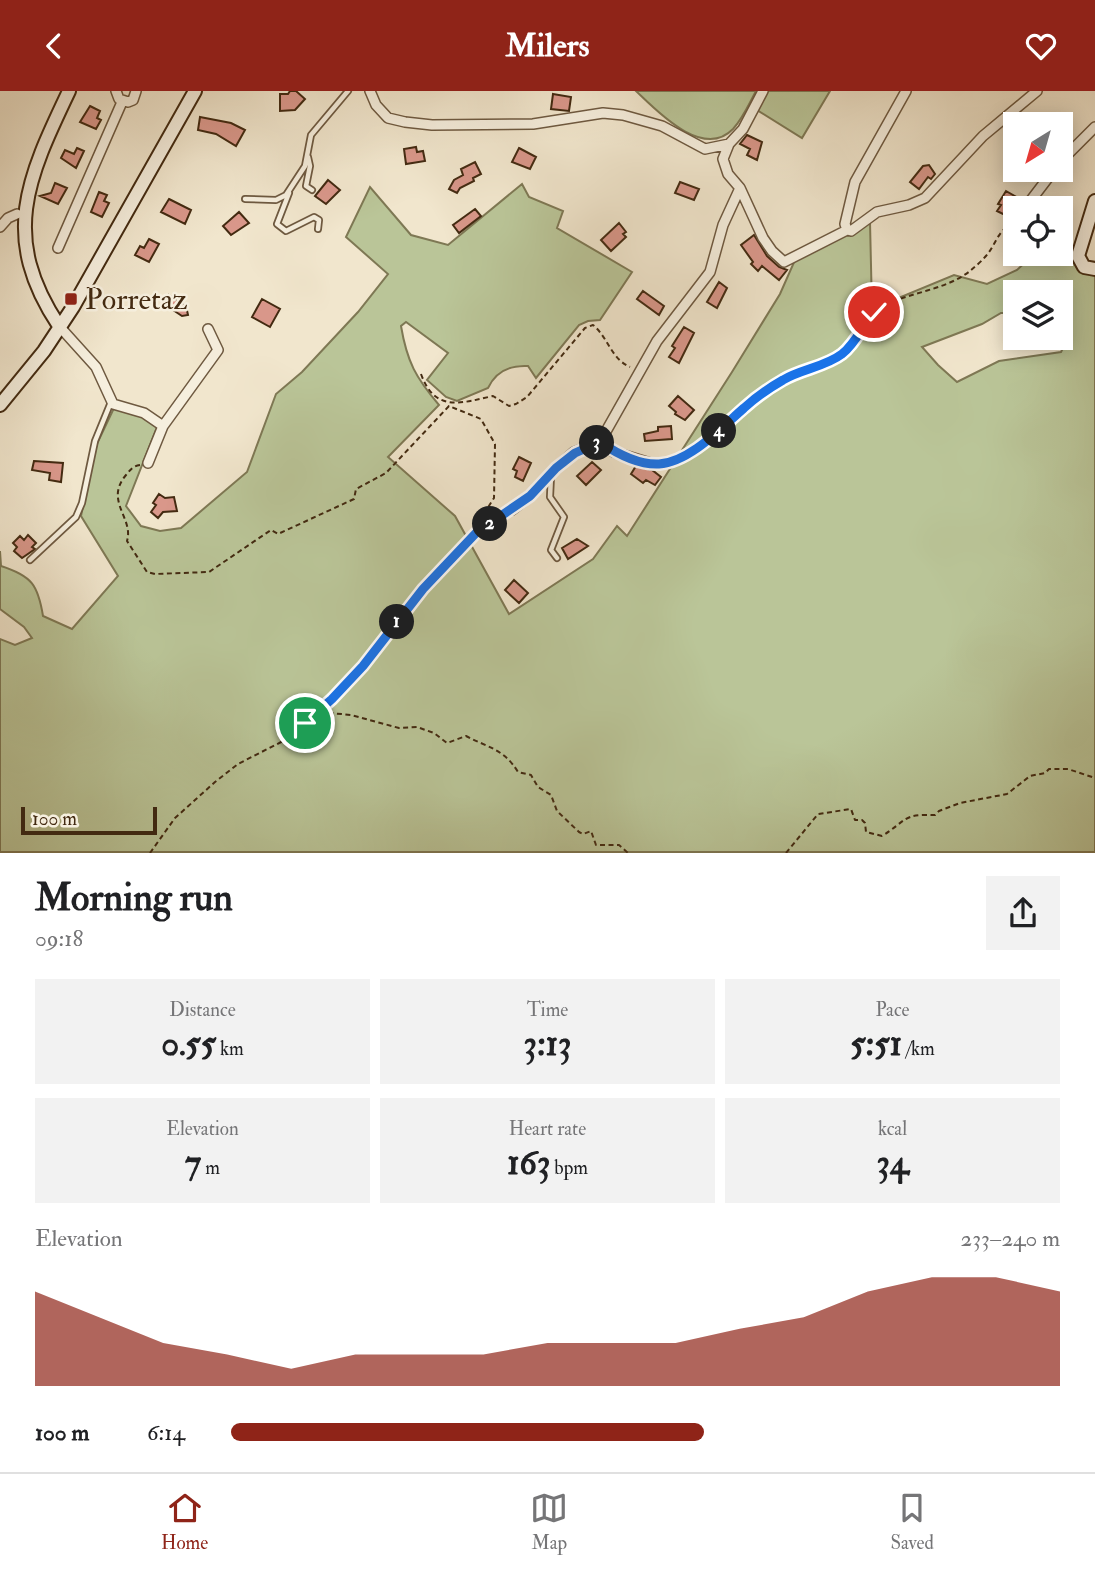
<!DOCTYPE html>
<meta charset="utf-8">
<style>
body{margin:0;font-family:"IM FELL Double Pica",serif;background:#f2f2f2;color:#202124;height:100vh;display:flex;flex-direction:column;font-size:26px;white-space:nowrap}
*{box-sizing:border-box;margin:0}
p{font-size:23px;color:#757577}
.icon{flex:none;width:38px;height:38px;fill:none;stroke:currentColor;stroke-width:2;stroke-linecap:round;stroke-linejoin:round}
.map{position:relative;height:762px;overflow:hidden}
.panel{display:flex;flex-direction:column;background:#fff;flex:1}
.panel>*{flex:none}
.needle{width:46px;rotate:217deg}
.controls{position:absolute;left:1003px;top:21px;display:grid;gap:14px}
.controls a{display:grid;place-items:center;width:70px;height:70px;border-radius:0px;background:#fff;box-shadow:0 4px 18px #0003;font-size:35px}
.scale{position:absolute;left:21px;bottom:18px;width:136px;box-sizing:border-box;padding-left:7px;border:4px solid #432a11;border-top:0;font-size:19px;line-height:24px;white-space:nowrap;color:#432a11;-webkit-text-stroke:5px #f6efde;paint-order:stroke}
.pin{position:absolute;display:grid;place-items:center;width:60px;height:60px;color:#fff;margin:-30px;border:4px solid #fff;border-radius:50%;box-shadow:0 2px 7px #0007}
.km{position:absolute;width:35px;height:35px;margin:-18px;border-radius:50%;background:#222;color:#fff;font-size:19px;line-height:35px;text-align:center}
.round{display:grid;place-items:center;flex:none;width:74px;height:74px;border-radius:0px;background:#f2f2f2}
.head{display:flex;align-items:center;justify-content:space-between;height:119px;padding:0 35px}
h1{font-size:38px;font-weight:800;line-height:52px}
.metrics{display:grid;grid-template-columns:repeat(3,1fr);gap:10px;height:119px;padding:7px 35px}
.metrics div{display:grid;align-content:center;border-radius:0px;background:#f2f2f2;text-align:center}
.metrics b{font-size:35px;font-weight:800}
.metrics small{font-size:19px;font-weight:400}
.metrics p{font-size:19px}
.chart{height:196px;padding:14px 35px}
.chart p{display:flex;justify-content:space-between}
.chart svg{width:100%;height:126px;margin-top:7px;fill:#8f2418;opacity:.7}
ul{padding:0 35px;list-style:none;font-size:23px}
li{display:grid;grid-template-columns:112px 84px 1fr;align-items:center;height:52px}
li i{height:18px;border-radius:9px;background:#8f2418}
header{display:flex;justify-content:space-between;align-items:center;height:91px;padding:0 35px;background:#8f2418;color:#fff;font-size:32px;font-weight:800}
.dock{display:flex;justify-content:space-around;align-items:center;height:98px;border-top:2px solid #e0e0e0;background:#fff;font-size:19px;color:#757577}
.dock a{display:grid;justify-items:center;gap:4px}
.dock .active{color:#8f2418}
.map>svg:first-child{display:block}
.green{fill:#bac598;stroke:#7e7854;stroke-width:2;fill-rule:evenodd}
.building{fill:#d9978a;stroke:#432a11;stroke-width:2}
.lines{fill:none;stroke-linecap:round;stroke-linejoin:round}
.lane-casing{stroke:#6e5940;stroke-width:8}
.street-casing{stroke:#6e5940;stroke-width:12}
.secondary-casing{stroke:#432a11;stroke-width:16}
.path{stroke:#432a11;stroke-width:2;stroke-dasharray:5 3.5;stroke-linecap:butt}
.lane{stroke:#f6efde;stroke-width:4.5}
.street{stroke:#f6efde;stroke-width:9}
.secondary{stroke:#f6efde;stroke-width:12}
.route-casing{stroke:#fff;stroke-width:14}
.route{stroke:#1a73e8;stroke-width:9}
.poi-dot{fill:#8f2418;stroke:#f6efde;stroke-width:2.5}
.labels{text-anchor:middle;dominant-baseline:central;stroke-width:5;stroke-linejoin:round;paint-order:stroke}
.poi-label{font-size:30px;fill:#432a11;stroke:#f6efde;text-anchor:start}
</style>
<header><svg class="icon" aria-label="back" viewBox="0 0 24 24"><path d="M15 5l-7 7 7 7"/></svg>Milers<svg class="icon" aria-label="heart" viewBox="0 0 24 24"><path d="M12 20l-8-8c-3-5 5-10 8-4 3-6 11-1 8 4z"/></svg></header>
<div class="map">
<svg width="1095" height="762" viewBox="0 0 1095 762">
<rect width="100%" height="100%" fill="#f1e6cd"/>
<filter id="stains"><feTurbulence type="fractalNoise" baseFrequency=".00286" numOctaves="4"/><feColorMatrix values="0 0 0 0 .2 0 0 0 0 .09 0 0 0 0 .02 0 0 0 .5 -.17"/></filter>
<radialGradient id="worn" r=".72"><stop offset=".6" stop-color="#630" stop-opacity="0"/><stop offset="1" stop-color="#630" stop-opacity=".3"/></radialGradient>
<!-- green -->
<path class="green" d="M636,0h120c-7,13 -13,27 -23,38 -30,31 -76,-18 -97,-38z
M766,0h64l-28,47 -45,-28z
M522,93l7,13 34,14 -6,17 75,44 -32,48 -12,1 -9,4 -43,53 -8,-12c-18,-1 -32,5 -40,22l-31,13 -11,-4 -19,-17 21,-27 -42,-31 -5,4c6,36 15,52 38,79l-51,52 67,59 54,98 84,-55 24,-33 10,10 105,-164 48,-78 15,-34 75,-38 2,87 82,-34 33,9 30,-14 13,-12 19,-4 14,2 32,20v576h-1095v-213l15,6 17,-7 -8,-11 -24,-18v-58l1,15c31,10 37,19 42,50l29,13 46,-53 -37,-60 13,-66 20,-42 29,8 14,11 -31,79 15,20 19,5 21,-3 66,-56 29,-78 26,-22 56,-60 30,-38 -42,-37 24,-50 41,48 37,10zM1015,201h45l1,28 9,14 -9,18 -62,9 -42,21 -19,-17 -16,-18 60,-23 19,-11h14z"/>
<!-- building -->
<path class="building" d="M290,0h6l9,8 -10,11 -15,1v-17h8z
M553,3l18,3 -2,14 -18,-2z
M90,15l10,5 -3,7 4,2 -5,9 -16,-7z
M200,26l31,6 14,7 -9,16 -20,-12 -18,-4z
M747,44l15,7 -5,18 -10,-5 3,-6 -10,-5z
M416,56l1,5 6,-1 2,10 -19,3 -2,-15z
M77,57l7,3 -8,17 -15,-10 4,-8 9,4z
M519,57l17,9 -6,12 -18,-7z
M475,71l6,12 -8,4 1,3 -14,7 -3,5 -8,-4 5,-9 9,-5 -2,-6z
M929,74l6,9 -4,5 -3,-2 -9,12 -9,-7 13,-16z
M328,89l12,10 -14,14 -11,-8z
M680,91l19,7 -5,11 -19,-7z
M55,92l12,5 -9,16 -18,-8 11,-3z
M1006,100l12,7 -11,18 -10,-5 4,-6 -3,-1z
M99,101l8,3 -3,6 5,2 -7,14 -11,-5z
M169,108l22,11 -6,14 -24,-12z
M475,118l6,7 -22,17 -6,-8z
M239,121l10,11 -18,12 -8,-9z
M619,132l7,9 -3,2 3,3 -15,14 -10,-11z
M754,144l13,21 12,11 8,3 -8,10 -17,-14 -4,5 -7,-7 2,-2 -12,-17z
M149,148l10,5 -10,18 -14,-7 5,-9 4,2z
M719,191l8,6 -10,20 -10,-6z
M643,200l21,15 -5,9 -22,-16z
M169,204l17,11 2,9 -6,1 -18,-12z
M262,208l18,10 -10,18 -18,-10z
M684,236l10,6 -15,30 -10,-6 6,-9 -3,-2z
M678,305l16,14 -9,10 -10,-6 1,-2 -7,-6z
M671,335l1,13 -27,2 -1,-7 14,-3v-4z
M519,366l12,6 -8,18 -8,-4 2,-6 -4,-2z
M34,370l29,2 -2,19 -12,-2 1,-7 -18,-3z
M592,371l9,8 -15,15 -9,-9z
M636,375l16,4 9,7 -6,8 -9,-5 -3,3 -12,-9z
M159,403l6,4 9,-1 3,14 -14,1 -5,6 -7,-6 5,-7 -3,-2z
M28,444l8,8 -4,4 3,2 -13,9 -8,-7 3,-4 -4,-4 7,-7 4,4z
M577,448l11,7 -20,13 -6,-11z
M514,489l14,13 -9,10 -14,-13z"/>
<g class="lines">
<!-- lane casing -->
<g class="lane-casing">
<path id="lane" d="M308,66l2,9 -4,20 6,4
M289,102l-12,31 9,7 28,-14 5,3 -1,9
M245,108l31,1 10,-5 19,-29 6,-31 37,-44
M551,385l-1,21 14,20 -13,33 6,8
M30,469l46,-43 6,-14 13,-62 16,-39"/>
</g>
<!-- street casing -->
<g class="street-casing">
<path id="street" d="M116,0l3,8 9,3 5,-2 3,-9
M370,0l6,14 12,13 17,4 27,3 101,-1 70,-11 20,2 39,11 43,23 24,-5
M763,0l-20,38 -14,15 -6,15 5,15 12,14 23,50 9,13 12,11 63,-32 4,1 26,-19 32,-7 16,-7 58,-62 54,-45
M1060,71l35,-35
M1025,117l29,-38
M1014,132l1,-2
M0,136l8,-9 9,-4
M847,139l-2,-6 10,-42 51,-91
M58,157l64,-146
M59,235l37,41 17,37 31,9 19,13
M600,351l14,10 36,11
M148,372l15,-37 55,-76 -10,-21
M512,419l18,-14 26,-28 18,-16 26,-10 57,-101 53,-69 13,-47 17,-37"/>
</g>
<!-- secondary casing -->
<g class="secondary-casing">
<path id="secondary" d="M1095,110l-17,55 6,11 11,2
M59,235c-59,-89 -32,-147 10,-235
M0,314l44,-54 29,-44 122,-216"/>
</g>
<!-- path -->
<path class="path" d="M421,283c14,39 40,29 72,22l16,10 7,-2 11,-7 58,-69 8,-3c15,12 18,34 37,42
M660,373c49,-15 79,-55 122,-83 18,-11 41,-13 58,-26 17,-11 20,-34 37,-45 27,-18 66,-18 93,-39 6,-5 14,-12 19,-19 6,-8 9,-19 18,-25
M140,374c-7,1 -9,4 -14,10 -22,26 8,43 1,66l20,31 8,2 54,-2 62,-42 7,4 76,-35 2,-10 30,-16 63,-67 32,13 14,25 -1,54 -32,50
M465,454l11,-12 29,-19
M320,621l31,3 48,13 18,-1 17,6 13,10 19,-7c23,12 38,13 52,36l13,3 7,12 13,8 6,16 22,21 4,2 8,-3 5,14h23l9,8
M150,762l25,-35 40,-36 23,-18 51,-26 43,-39 31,-33 60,-77 38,-40
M786,762l32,-39 33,-5 4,11h7l3,3 1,9 16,4c26,-16 19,-22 53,-21l4,-4 21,-8 47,-9 23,-18 15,-3 4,-4h19l27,9"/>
<!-- lane -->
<use href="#lane" class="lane"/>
<!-- street -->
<use href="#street" class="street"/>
<!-- secondary -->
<use href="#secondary" class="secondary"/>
</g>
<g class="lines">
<!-- route casing -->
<g class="route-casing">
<path id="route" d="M305,632l27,-24 31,-33 60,-77 53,-56 54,-37 26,-28 19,-15 25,-11c16,11 39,23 59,22 31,-2 63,-37 85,-56 11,-10 25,-20 39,-28 18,-11 42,-13 59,-26 14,-11 21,-29 32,-42"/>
</g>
<!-- route -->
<use href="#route" class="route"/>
</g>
<!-- markers -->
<rect class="poi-dot" x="64" y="201" width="14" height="14" rx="3.5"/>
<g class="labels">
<!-- poi labels -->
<g class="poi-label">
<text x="85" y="208">Porretaz</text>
</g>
</g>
<rect width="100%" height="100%" filter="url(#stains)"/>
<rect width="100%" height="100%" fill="url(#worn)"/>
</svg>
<div class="controls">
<a><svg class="needle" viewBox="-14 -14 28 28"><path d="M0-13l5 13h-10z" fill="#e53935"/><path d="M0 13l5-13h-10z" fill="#757577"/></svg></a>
<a><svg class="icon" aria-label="locate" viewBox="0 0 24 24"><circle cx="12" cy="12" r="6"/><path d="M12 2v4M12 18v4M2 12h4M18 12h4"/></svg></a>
<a><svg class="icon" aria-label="layers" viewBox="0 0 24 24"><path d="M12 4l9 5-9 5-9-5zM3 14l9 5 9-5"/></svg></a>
</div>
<div class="scale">100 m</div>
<div class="pin" style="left:305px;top:632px;background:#1e9e55"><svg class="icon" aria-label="arrive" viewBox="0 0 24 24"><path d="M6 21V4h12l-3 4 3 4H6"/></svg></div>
<div class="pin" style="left:874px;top:221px;background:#d93025"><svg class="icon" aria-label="check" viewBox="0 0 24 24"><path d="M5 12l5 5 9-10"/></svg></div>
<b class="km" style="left:397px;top:531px">1</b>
<b class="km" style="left:490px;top:433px">2</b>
<b class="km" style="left:597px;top:352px">3</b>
<b class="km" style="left:719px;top:340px">4</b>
</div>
<section class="panel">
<div class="head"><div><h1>Morning run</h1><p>09:18</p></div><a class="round"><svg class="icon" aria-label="share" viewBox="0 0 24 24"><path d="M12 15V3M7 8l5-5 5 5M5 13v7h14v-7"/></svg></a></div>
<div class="metrics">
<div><p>Distance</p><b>0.55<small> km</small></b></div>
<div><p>Time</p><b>3:13</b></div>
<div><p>Pace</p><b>5:51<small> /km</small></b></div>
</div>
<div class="metrics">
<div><p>Elevation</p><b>7<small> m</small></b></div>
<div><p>Heart rate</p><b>163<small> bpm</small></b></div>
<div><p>kcal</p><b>34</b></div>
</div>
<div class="chart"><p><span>Elevation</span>233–240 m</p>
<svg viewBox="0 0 160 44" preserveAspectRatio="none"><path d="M0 44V11L10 20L20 29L30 33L40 38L50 33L60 33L70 33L80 29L90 29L100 29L110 24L120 20L130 11L140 6L150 6L160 11V44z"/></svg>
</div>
<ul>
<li><b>100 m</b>6:14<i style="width:57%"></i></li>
</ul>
</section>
<nav class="dock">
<a class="active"><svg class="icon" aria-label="home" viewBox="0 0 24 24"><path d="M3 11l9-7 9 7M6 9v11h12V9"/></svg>Home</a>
<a><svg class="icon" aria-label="map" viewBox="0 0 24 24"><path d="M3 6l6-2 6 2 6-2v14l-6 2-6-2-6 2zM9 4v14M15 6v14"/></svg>Map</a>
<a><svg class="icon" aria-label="saved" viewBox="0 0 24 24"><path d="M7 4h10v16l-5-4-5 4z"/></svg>Saved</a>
</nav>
